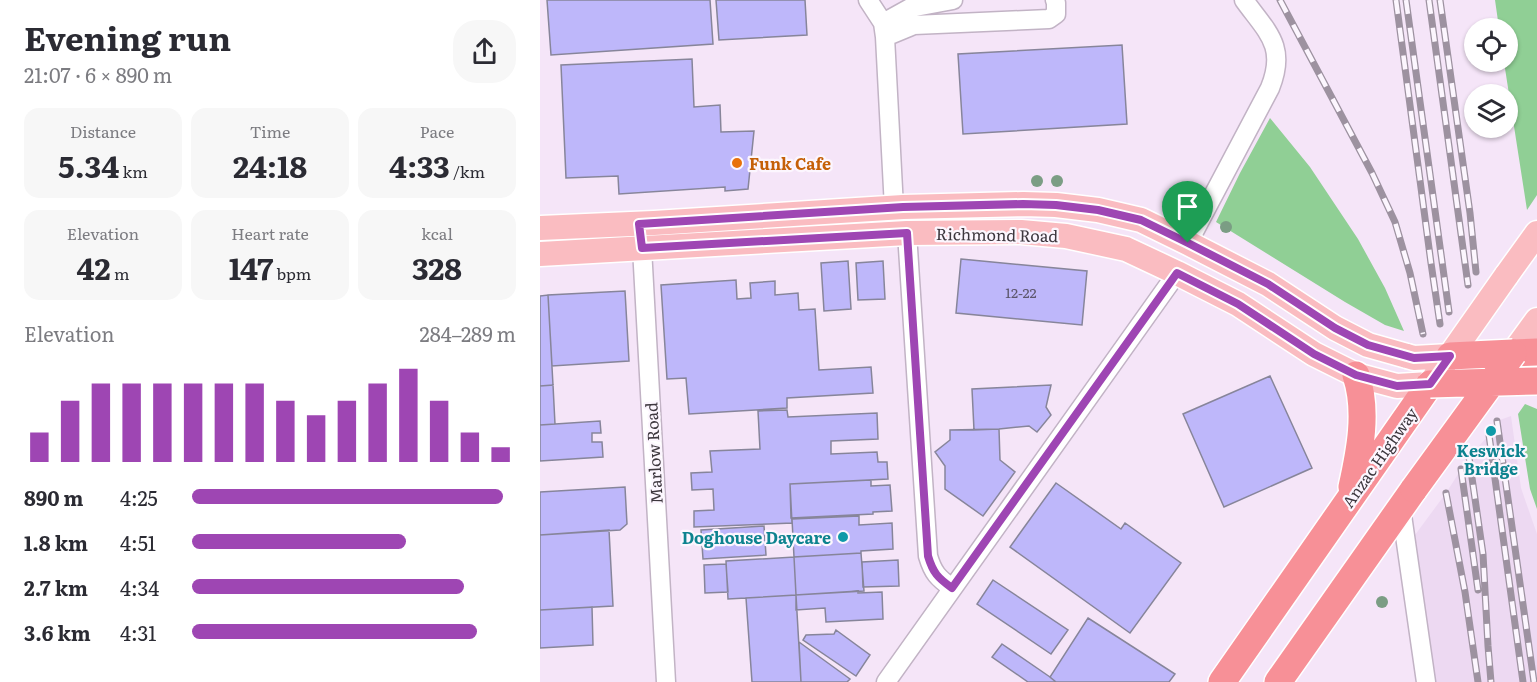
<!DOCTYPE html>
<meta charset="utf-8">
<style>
body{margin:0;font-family:Literata,serif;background:#f7f7f7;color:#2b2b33;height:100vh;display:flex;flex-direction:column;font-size:22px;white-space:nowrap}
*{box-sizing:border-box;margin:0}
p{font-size:20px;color:#7c7c81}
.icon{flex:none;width:33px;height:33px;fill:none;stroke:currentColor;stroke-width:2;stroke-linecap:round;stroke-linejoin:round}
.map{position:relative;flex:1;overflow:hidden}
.sheet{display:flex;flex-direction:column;background:#fff;width:540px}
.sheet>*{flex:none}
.fabs{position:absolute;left:924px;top:18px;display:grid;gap:12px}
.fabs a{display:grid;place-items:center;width:54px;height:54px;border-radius:50%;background:#fff;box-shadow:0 2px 4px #0004;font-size:30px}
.pin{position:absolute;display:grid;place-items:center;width:51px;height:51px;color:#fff;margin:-62px -26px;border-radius:50% 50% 50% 0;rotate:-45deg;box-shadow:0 0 6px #0007}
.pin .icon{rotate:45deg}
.round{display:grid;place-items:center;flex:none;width:63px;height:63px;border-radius:24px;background:#f7f7f7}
.summary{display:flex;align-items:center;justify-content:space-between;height:102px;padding:0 24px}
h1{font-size:33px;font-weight:700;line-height:45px}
.figures{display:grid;grid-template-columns:repeat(3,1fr);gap:9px;height:102px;padding:6px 24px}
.figures div{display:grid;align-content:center;border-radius:15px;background:#f7f7f7;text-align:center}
.figures b{font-size:30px;font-weight:700}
.figures small{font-size:16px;font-weight:400}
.figures p{font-size:16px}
.chart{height:168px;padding:12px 24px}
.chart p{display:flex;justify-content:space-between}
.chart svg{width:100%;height:108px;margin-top:6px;stroke:#9e46b3;stroke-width:6}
ul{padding:0 24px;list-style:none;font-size:20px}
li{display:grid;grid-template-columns:96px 72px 1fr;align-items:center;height:45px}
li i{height:15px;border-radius:8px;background:#9e46b3}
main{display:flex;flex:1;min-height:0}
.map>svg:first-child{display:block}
.built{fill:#edd9f2}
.green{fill:#90cf95}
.building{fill:#beb7fa;stroke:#87859a;stroke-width:1.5}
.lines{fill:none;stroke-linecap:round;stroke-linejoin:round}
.minor-casing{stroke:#c2b3c5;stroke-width:21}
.major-casing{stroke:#fff;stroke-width:27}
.highway-casing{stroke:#fff;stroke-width:30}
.minor{stroke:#fff;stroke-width:18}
.major{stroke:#fabcc1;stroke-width:24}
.highway{stroke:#f79097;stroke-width:27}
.rail-casing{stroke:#9d92a0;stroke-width:7}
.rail{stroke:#fcf6fe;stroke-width:4.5;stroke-dasharray:14;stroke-linecap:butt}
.major-bridge-casing{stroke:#fff;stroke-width:27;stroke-linecap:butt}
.highway-bridge-casing{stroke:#fff;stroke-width:30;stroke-linecap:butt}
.major-bridge{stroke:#fabcc1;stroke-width:24}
.highway-bridge{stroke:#f79097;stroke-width:27}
.tree{fill:#7b9d84}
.route-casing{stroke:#fff;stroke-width:12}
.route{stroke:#9e46b3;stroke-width:8}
.food-dot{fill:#e8710a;stroke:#fcf6fe;stroke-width:2}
.culture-dot{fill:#0f9aa8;stroke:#fcf6fe;stroke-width:2}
.labels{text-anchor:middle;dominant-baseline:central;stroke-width:4.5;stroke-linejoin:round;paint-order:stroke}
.number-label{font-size:14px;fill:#5d576d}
.food-label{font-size:16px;font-weight:bold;fill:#c56008;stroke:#fcf6fe;text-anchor:start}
.street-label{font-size:16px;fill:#3d373e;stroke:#fcf6fe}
.culture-label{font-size:16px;font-weight:bold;fill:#0d838f;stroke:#fcf6fe}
</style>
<main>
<section class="sheet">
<div class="summary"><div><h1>Evening run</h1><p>21:07 · 6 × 890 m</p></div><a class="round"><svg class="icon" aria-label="share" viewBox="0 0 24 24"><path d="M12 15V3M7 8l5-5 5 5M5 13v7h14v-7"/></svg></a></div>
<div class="figures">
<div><p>Distance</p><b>5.34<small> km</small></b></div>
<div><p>Time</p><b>24:18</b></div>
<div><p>Pace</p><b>4:33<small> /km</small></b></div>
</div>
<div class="figures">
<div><p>Elevation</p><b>42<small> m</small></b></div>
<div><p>Heart rate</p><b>147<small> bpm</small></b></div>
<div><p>kcal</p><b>328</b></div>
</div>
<div class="chart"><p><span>Elevation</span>284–289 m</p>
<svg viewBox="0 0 160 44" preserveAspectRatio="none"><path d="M5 44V32M15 44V19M25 44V12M35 44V12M45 44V12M55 44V12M65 44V12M75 44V12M85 44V19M95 44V25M105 44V19M115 44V12M125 44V6M135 44V19M145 44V32M155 44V38"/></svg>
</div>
<ul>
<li><b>890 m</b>4:25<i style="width:96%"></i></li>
<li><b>1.8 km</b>4:51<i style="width:66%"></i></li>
<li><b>2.7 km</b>4:34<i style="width:84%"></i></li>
<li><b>3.6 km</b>4:31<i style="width:88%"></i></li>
</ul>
</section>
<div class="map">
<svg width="997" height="682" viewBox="0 0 997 682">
<rect width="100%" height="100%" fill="#f5e5f8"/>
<!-- built -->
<path class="built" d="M971,416l10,72 16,46v148h-102l-20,-147 31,-42 23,-36 20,-22 8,-14z"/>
<!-- green -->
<path class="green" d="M955,0h42v195l-10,15 -23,-148h4v-34h-9z
M730,118l40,49 48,72 27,49 19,43 -19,-6 -40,-23 -129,-80 24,-49z
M985,404l12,5v100l-7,-20 -12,-75z"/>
<!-- building -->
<path class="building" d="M7,0h163l3,44 -162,11z
M176,0h89l2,35 -88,5z
M582,45l5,79 -164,10 -5,-80z
M152,59l2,48 26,-2 1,27 33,-1 -6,58 -23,2v-4l-106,7 -1,-18 -52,2 -5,-113z
M421,259l126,12 -5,54 -126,-12z
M308,261l3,48 -27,2 -3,-48z
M343,261l2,38 -27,1 -2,-37z
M196,280l1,19 14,-1 -1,-15 25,-2v14l23,-2 1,17 16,-1 4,61 52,-3 2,26 -86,5v10l-98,6 -3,-36 -19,1 -6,-94z
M85,291l4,70 -77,5 -4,-71z
M8,295l5,90 -13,1v-90z
M730,376l42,92 -88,39 -41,-93z
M13,385l2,39 -15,1v-39z
M511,385l-5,22 5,8 -14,17 -8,-6 -30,3 -25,1 -2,-41z
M247,410l1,7 89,-4 1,26 -47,2v13l46,-2 1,10h9l1,17 -98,5 2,39 -98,4v-16l20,-1 -1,-21 -21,1 -1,-17 21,-1 -2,-21 50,-2 -2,-38z
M60,421l1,12h-9v9h10l1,15 -63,4v-36z
M459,429l1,31 15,12 -32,44 -38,-27v-23l-10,-14 15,-12v-10z
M331,480v6l19,-1 2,26 -19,1v2l-82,4 -1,-34z
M516,483l65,46 4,-6 56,40 -51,70 -120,-86z
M85,487l2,37 -7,6 -80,5v-43z
M319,516v9l33,-2 1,26 -32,2v2l-67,4 -2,-38z
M224,526l2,29 -63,4 -2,-29z
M69,530l4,76 -73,4v-75z
M321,553l3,38 -68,4 -2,-38z
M254,557l2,38 -68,4 -2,-38z
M358,560l1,26 -36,1 -1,-25z
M186,564l2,28 -23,1 -1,-28z
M453,580l75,50 -17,24 -74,-50z
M318,591v2l24,-1 1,27 -57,3 -1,-14 -29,2v-15z
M256,595l5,87h-49l-6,-84z
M52,607l1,38 -53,3v-38z
M548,618l87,56 -6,8h-113l-6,-5z
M296,630l34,25 -14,21 -53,-36 3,-5 28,-1z
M259,642l51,37 -3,3h-46z
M462,644l48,33 6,5h-28l-36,-25z"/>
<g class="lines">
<!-- minor casing -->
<g class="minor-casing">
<path id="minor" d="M328,0l15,23 2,14 9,171
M343,23l27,-15 43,-8
M345,37l29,-12 135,-6 7,-5v-11l-1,-3
M363,207l4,26 21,323c5,17 10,22 24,32
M99,224l3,24 24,434
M648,243l82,-155c17,-42 -3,-56 -26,-88
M861,508l25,174
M346,682l291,-409"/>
</g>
<!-- major casing -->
<g class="major-casing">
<path id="major" d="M0,228l114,-5 249,-16 120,-3 33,1 42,5 43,10 47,23 80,41 67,44 33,17 39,11
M0,254l367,-21 114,-1 45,4 60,13 51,24 61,31 76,50 42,21 41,11 33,-2
M966,276l31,-43
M973,353l24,-33"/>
</g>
<!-- highway casing -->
<g class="highway-casing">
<path id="highway" d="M973,353l24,-1
M812,487c8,-36 16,-76 4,-112
M682,682l208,-298
M738,682l136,-193"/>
</g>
<!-- minor -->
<use href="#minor" class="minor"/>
<!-- major -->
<use href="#major" class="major"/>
<!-- highway -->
<use href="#highway" class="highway"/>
<!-- rail casing -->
<g class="rail-casing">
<path id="rail" d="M740,0l92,173 23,49 15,51 13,61
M856,0l35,263 9,61
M866,0l43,312
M889,0l39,285
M900,0l30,213 6,59
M957,421l37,261
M949,435l34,247
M929,457l14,97 5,92 3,36
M921,469l17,121
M906,493l19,99 13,90"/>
</g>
<!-- rail -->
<use href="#rail" class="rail"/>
<!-- major-bridge casing -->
<g class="major-bridge-casing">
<path id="major-bridge" d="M867,356l7,2 36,-2
M890,384l76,-108"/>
</g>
<!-- highway-bridge casing -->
<g class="highway-bridge-casing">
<path id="highway-bridge" d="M910,356l63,-3
M890,384l107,-3
M874,489l99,-136"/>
</g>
<!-- major-bridge -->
<use href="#major-bridge" class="major-bridge"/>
<!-- highway-bridge -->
<use href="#highway-bridge" class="highway-bridge"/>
</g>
<!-- trees -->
<g class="tree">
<circle cx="497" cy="181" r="6"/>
<circle cx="517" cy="181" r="6"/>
<circle cx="686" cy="227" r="6"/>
<circle cx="842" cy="602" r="6"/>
</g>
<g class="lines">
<!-- route casing -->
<g class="route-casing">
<path id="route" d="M483,204l33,1 42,5 43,10 47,23 80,41 67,44 33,17 46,13 36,-2 -20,28 -33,2 -41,-11 -42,-21 -76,-50 -61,-31 -225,315c-14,-10 -19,-15 -24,-32l-21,-323 -265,15 -3,-24 264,-17z"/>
</g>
<!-- route -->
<use href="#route" class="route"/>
</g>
<!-- markers -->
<circle class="food-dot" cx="197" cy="163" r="6"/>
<g class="culture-dot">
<circle cx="951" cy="431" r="6"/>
<circle cx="303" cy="537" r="6"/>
</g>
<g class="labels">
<!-- number labels -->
<g class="number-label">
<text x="481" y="292">12-22</text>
</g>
<!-- food labels -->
<g class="food-label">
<text x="209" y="163">Funk Cafe</text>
</g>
<!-- street labels -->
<g class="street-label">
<text transform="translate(457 234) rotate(1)">Richmond Road</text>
<text transform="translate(113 453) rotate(-93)">Marlow Road</text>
<text transform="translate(839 457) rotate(-55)">Anzac Highway</text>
</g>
<!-- culture labels -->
<g class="culture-label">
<text x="951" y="450">Keswick<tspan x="951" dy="18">Bridge</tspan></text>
<text x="291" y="537" text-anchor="end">Doghouse Daycare</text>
</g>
</g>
</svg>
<div class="fabs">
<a><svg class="icon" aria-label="locate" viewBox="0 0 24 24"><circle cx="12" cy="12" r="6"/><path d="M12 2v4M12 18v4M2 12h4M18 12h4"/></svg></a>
<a><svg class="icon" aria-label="layers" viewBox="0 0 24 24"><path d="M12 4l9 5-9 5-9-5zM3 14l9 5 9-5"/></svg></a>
</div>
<div class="pin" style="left:648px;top:243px;background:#1e9e55"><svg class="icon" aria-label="arrive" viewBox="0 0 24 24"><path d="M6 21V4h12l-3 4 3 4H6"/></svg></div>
</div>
</main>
